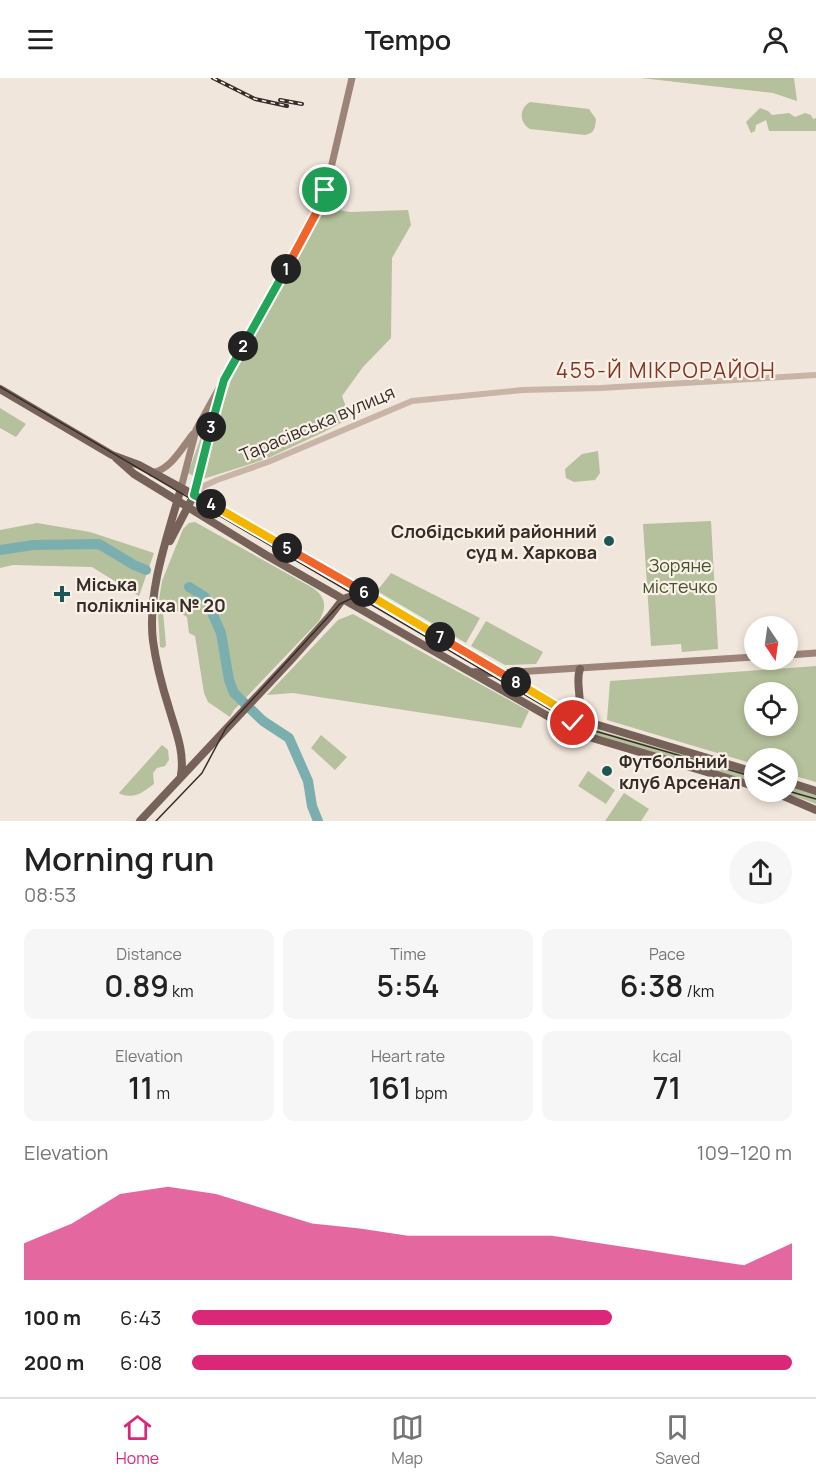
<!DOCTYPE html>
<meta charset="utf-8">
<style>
body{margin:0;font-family:Manrope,sans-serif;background:#f6f6f6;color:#222;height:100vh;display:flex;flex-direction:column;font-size:22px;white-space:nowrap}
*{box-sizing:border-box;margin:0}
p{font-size:20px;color:#767676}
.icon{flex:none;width:33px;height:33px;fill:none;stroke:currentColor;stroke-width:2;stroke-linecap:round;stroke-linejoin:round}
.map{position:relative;height:743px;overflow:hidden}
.details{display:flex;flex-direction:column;background:#fff;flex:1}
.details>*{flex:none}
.needle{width:39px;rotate:167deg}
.fabs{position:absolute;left:744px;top:538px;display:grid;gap:12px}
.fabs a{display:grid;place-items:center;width:54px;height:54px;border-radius:50%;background:#fff;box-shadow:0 3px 9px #0003;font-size:30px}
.pin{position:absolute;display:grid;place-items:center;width:51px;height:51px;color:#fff;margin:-26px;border:3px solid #fff;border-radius:50%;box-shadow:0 2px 6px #0007}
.km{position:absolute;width:30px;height:30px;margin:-15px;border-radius:50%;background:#222;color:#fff;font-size:16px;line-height:30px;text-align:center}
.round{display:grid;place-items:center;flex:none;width:63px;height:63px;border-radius:32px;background:#f6f6f6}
.head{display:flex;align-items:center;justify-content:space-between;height:102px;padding:0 24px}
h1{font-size:33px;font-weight:600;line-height:45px}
.stats{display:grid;grid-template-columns:repeat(3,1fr);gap:9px;height:102px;padding:6px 24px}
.stats div{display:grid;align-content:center;border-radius:12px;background:#f6f6f6;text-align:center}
.stats b{font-size:30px;font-weight:600}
.stats small{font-size:16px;font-weight:400}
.stats p{font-size:16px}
.chart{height:168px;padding:12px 24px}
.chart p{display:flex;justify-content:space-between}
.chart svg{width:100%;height:108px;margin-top:6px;fill:#db2777;opacity:.7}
ul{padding:0 24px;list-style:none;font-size:20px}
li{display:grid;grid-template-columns:96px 72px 1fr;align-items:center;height:45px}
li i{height:15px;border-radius:8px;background:#db2777}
header{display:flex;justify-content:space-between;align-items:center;height:78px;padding:0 24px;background:#fff;font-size:27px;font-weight:600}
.tab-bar{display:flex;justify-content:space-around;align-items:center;height:84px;border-top:2px solid #e0e0e0;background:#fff;font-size:16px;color:#767676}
.tab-bar a{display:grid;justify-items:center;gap:3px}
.tab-bar .current{color:#db2777}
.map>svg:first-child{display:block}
.green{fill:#b5c09c;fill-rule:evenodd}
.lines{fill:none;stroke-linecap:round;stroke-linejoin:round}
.river{stroke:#7baeae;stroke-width:10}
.tertiary{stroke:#c9b5a7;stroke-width:6}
.secondary{stroke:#9d8479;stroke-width:7}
.primary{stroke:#776259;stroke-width:8}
.tram{stroke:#362c28;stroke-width:1.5}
.rail-casing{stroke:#362c28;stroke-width:4}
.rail{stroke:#f9f0e7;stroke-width:1.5;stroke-dasharray:4.5;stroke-linecap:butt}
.split-1-casing{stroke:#fff;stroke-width:12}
.split-2-casing{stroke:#fff;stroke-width:12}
.split-3-casing{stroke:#fff;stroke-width:12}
.split-4-casing{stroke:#fff;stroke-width:12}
.split-5-casing{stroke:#fff;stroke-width:12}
.split-6-casing{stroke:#fff;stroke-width:12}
.split-7-casing{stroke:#fff;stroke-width:12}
.split-8-casing{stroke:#fff;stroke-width:12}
.split-9-casing{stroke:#fff;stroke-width:12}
.split-1{stroke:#f0652b;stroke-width:8}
.split-2{stroke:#22a559;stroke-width:8}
.split-3{stroke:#22a559;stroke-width:8}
.split-4{stroke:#22a559;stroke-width:8}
.split-5{stroke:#f5b400;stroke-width:8}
.split-6{stroke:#f0652b;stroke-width:8}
.split-7{stroke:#f5b400;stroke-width:8}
.split-8{stroke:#f0652b;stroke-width:8}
.split-9{stroke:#f5b400;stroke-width:8}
.poi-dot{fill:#1e5556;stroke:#f9f0e7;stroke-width:2}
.labels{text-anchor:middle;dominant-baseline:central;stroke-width:4.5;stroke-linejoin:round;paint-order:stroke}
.street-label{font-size:18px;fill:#362c28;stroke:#f9f0e7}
.poi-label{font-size:18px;font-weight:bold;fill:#362c28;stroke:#f9f0e7;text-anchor:start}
.park-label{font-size:18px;fill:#47532c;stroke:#f9f0e7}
.quarter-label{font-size:21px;letter-spacing:1.5px;fill:#833522;stroke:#f9f0e7}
</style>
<header><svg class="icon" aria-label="menu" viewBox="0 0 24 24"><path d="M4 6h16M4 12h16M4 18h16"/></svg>Tempo<svg class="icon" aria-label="person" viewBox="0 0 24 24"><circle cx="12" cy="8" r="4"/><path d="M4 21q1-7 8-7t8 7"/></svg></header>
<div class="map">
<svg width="816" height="743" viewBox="0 0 816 743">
<rect width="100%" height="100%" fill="#f1e6db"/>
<!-- green -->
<path class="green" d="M641,0h153l3,23 -24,-8z
M530,24l59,7 7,10c-1,9 -1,14 -11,16l-55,-6c-11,-6 -11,-21 0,-27z
M760,30l8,3 4,4 17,-2 6,4 10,-4 6,2 2,4 3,-1v13h-47l-3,-11 -10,5 -1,6 -4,2 -5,-11z
M327,130l23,4 58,-2 3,15 -19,33 -1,80 -28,29 -21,29 8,22 -26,14 -58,27 -63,20 16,-63 14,-42 90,-164z
M0,330l26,16 -10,13 -16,-9z
M211,336v2l-16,61 -7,-4 21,-58z
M598,373l2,22 -5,7 -21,2 -8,-4 -1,-9 17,-15z
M711,443l7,128 -36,3 -1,-8 -30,2 -8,-122z
M195,444l118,66c13,9 14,20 6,33l-85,89 -4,7 -22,-15 -4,-9 -9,-57 -6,-3 -2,-16 -28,-17 3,-19 21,-52 6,-6z
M37,445l53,9 64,21 -15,43 -47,-29 -79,-2 -13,3v-38z
M391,495l89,45 -14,25 -89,-52z
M160,532l3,2 3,33 -2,3 -4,-1 -2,-34z
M353,536l176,97 -8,17 -228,-35 -26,2 71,-75z
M486,543l57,31 -7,12 -31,1 -34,-19z
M816,588v116l-28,-8v-15h-34v5l-147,-44 3,-39zM754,615h34v33h-34z
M597,652l157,45v8l-159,-47z
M321,657l26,22 -12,13 -24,-22z
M162,667l6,5 1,10 -4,6 -8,2 -4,5 1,11c-13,9 -18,15 -34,10l-1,-1z
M588,693l27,19 -9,14 -28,-18z
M788,707l28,9v10l-33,-12h5z
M624,715l25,16 -8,12h-36z"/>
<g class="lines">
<!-- river -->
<path class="river" d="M0,472l33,-5 66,-1 35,21 12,5
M189,509l16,10 16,36 8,47 5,13 29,28 26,17 19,43 4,25 6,15"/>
<!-- tertiary -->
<path class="tertiary" d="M194,417l10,-9 13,-6 51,-18 144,-61 110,-11 79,-2 215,-13"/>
<!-- secondary -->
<path class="secondary" d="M152,395c19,-4 29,-24 41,-39
M181,410l15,-58 125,-226 10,-36 21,-90
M194,417l27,-107
M788,577l28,-2
M500,595l254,-16"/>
<!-- primary -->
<path class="primary" d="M0,311l112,66 27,10 72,39 166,96 201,119 176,53
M116,380l18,16 132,81 313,179 175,52
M181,410c-13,47 -34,103 -28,153 3,22 9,45 16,67 6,21 16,44 12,67
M170,463l24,-46
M343,521l9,-3 18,2
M471,594l27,1
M575,644c11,-16 -1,-38 5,-53
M788,704l28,9
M774,714l42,18
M140,743l149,-159 41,-46 13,-17"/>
<!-- tram -->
<path class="tram" d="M0,309l573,336 15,6 166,48
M788,713l28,8
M156,743l46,-48 24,-45 114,-124 10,-5 12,1"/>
<!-- rail casing -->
<g class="rail-casing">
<path id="rail" d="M213,0l42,21 32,7
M280,22l22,4"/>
</g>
<!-- rail -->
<use href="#rail" class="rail"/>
</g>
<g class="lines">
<!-- split-1 casing -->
<g class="split-1-casing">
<path id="split-1" d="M286,191l35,-65 4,-14"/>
</g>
<!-- split-2 casing -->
<g class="split-2-casing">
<path id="split-2" d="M243,268l43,-77"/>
</g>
<!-- split-3 casing -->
<g class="split-3-casing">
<path id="split-3" d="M211,349l13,-47 19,-34"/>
</g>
<!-- split-4 casing -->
<g class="split-4-casing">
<path id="split-4" d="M211,426l-17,-9 17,-68"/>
</g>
<!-- split-5 casing -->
<g class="split-5-casing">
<path id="split-5" d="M211,426l76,44"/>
</g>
<!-- split-6 casing -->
<g class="split-6-casing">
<path id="split-6" d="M287,470l77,44"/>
</g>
<!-- split-7 casing -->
<g class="split-7-casing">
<path id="split-7" d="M364,514l76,45"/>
</g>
<!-- split-8 casing -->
<g class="split-8-casing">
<path id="split-8" d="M440,559l76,45"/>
</g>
<!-- split-9 casing -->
<g class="split-9-casing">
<path id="split-9" d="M516,604l62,37 -5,4"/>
</g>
<!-- split-1 -->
<use href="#split-1" class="split-1"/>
<!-- split-2 -->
<use href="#split-2" class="split-2"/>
<!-- split-3 -->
<use href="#split-3" class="split-3"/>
<!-- split-4 -->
<use href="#split-4" class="split-4"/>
<!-- split-5 -->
<use href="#split-5" class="split-5"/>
<!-- split-6 -->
<use href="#split-6" class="split-6"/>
<!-- split-7 -->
<use href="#split-7" class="split-7"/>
<!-- split-8 -->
<use href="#split-8" class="split-8"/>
<!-- split-9 -->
<use href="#split-9" class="split-9"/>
</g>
<!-- markers -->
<g class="poi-dot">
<circle cx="609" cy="463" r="6"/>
<path d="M59 507h6v6h6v6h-6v6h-6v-6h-6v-6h6z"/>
<circle cx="607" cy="693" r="6"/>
</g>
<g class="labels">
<!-- street labels -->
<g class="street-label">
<text transform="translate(317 345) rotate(-23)">Тарасівська вулиця</text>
</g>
<!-- poi labels -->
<g class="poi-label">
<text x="597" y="453" text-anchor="end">Слобідський районний<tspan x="597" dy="21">суд м. Харкова</tspan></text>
<text x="76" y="506">Міська<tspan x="76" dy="21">поліклініка № 20</tspan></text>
<text x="619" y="683">Футбольний<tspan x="619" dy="21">клуб Арсенал</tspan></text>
</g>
<!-- park labels -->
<g class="park-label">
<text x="680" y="487">Зоряне<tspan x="680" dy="21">містечко</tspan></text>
</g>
<!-- quarter labels -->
<g class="quarter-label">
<text x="666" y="292">455-Й МІКРОРАЙОН</text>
</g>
</g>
</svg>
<div class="fabs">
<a><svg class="needle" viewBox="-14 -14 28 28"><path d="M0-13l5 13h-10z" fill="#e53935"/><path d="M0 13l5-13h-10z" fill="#767676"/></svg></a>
<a><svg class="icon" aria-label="locate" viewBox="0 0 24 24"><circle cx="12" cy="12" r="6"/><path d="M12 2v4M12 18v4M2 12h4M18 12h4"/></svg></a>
<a><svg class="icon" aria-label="layers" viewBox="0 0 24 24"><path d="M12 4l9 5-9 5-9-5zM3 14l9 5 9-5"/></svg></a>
</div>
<div class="pin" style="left:325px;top:112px;background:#1e9e55"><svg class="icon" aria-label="arrive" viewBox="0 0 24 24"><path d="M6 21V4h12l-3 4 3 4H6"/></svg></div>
<div class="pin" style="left:573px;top:645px;background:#d93025"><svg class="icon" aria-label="check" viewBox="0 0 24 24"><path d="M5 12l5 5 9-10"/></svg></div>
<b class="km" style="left:286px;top:191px">1</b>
<b class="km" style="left:243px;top:268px">2</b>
<b class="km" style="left:211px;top:349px">3</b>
<b class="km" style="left:211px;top:426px">4</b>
<b class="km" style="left:287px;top:470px">5</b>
<b class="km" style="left:364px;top:514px">6</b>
<b class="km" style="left:440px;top:559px">7</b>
<b class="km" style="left:516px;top:604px">8</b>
</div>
<section class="details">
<div class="head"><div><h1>Morning run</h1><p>08:53</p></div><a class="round"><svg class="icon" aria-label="share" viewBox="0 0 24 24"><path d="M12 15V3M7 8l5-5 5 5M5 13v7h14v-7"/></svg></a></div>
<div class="stats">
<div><p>Distance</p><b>0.89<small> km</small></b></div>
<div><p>Time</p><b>5:54</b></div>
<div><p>Pace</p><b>6:38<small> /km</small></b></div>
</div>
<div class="stats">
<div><p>Elevation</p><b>11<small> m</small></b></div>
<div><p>Heart rate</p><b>161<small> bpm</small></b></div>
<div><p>kcal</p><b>71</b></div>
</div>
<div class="chart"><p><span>Elevation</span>109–120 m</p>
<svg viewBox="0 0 160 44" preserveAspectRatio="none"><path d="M0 44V29L10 21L20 9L30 6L40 9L50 15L60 21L70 23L80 26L90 26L100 26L110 26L120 29L130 32L140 35L150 38L160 29V44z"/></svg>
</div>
<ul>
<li><b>100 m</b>6:43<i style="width:70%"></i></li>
<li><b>200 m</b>6:08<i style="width:100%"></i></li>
</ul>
</section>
<nav class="tab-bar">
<a class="current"><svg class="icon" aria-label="home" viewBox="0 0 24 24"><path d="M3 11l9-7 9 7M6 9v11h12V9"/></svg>Home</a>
<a><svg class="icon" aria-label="map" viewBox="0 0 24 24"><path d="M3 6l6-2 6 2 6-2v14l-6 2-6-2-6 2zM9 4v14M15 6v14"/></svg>Map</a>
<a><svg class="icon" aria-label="saved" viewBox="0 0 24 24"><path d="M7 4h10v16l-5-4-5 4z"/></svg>Saved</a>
</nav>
